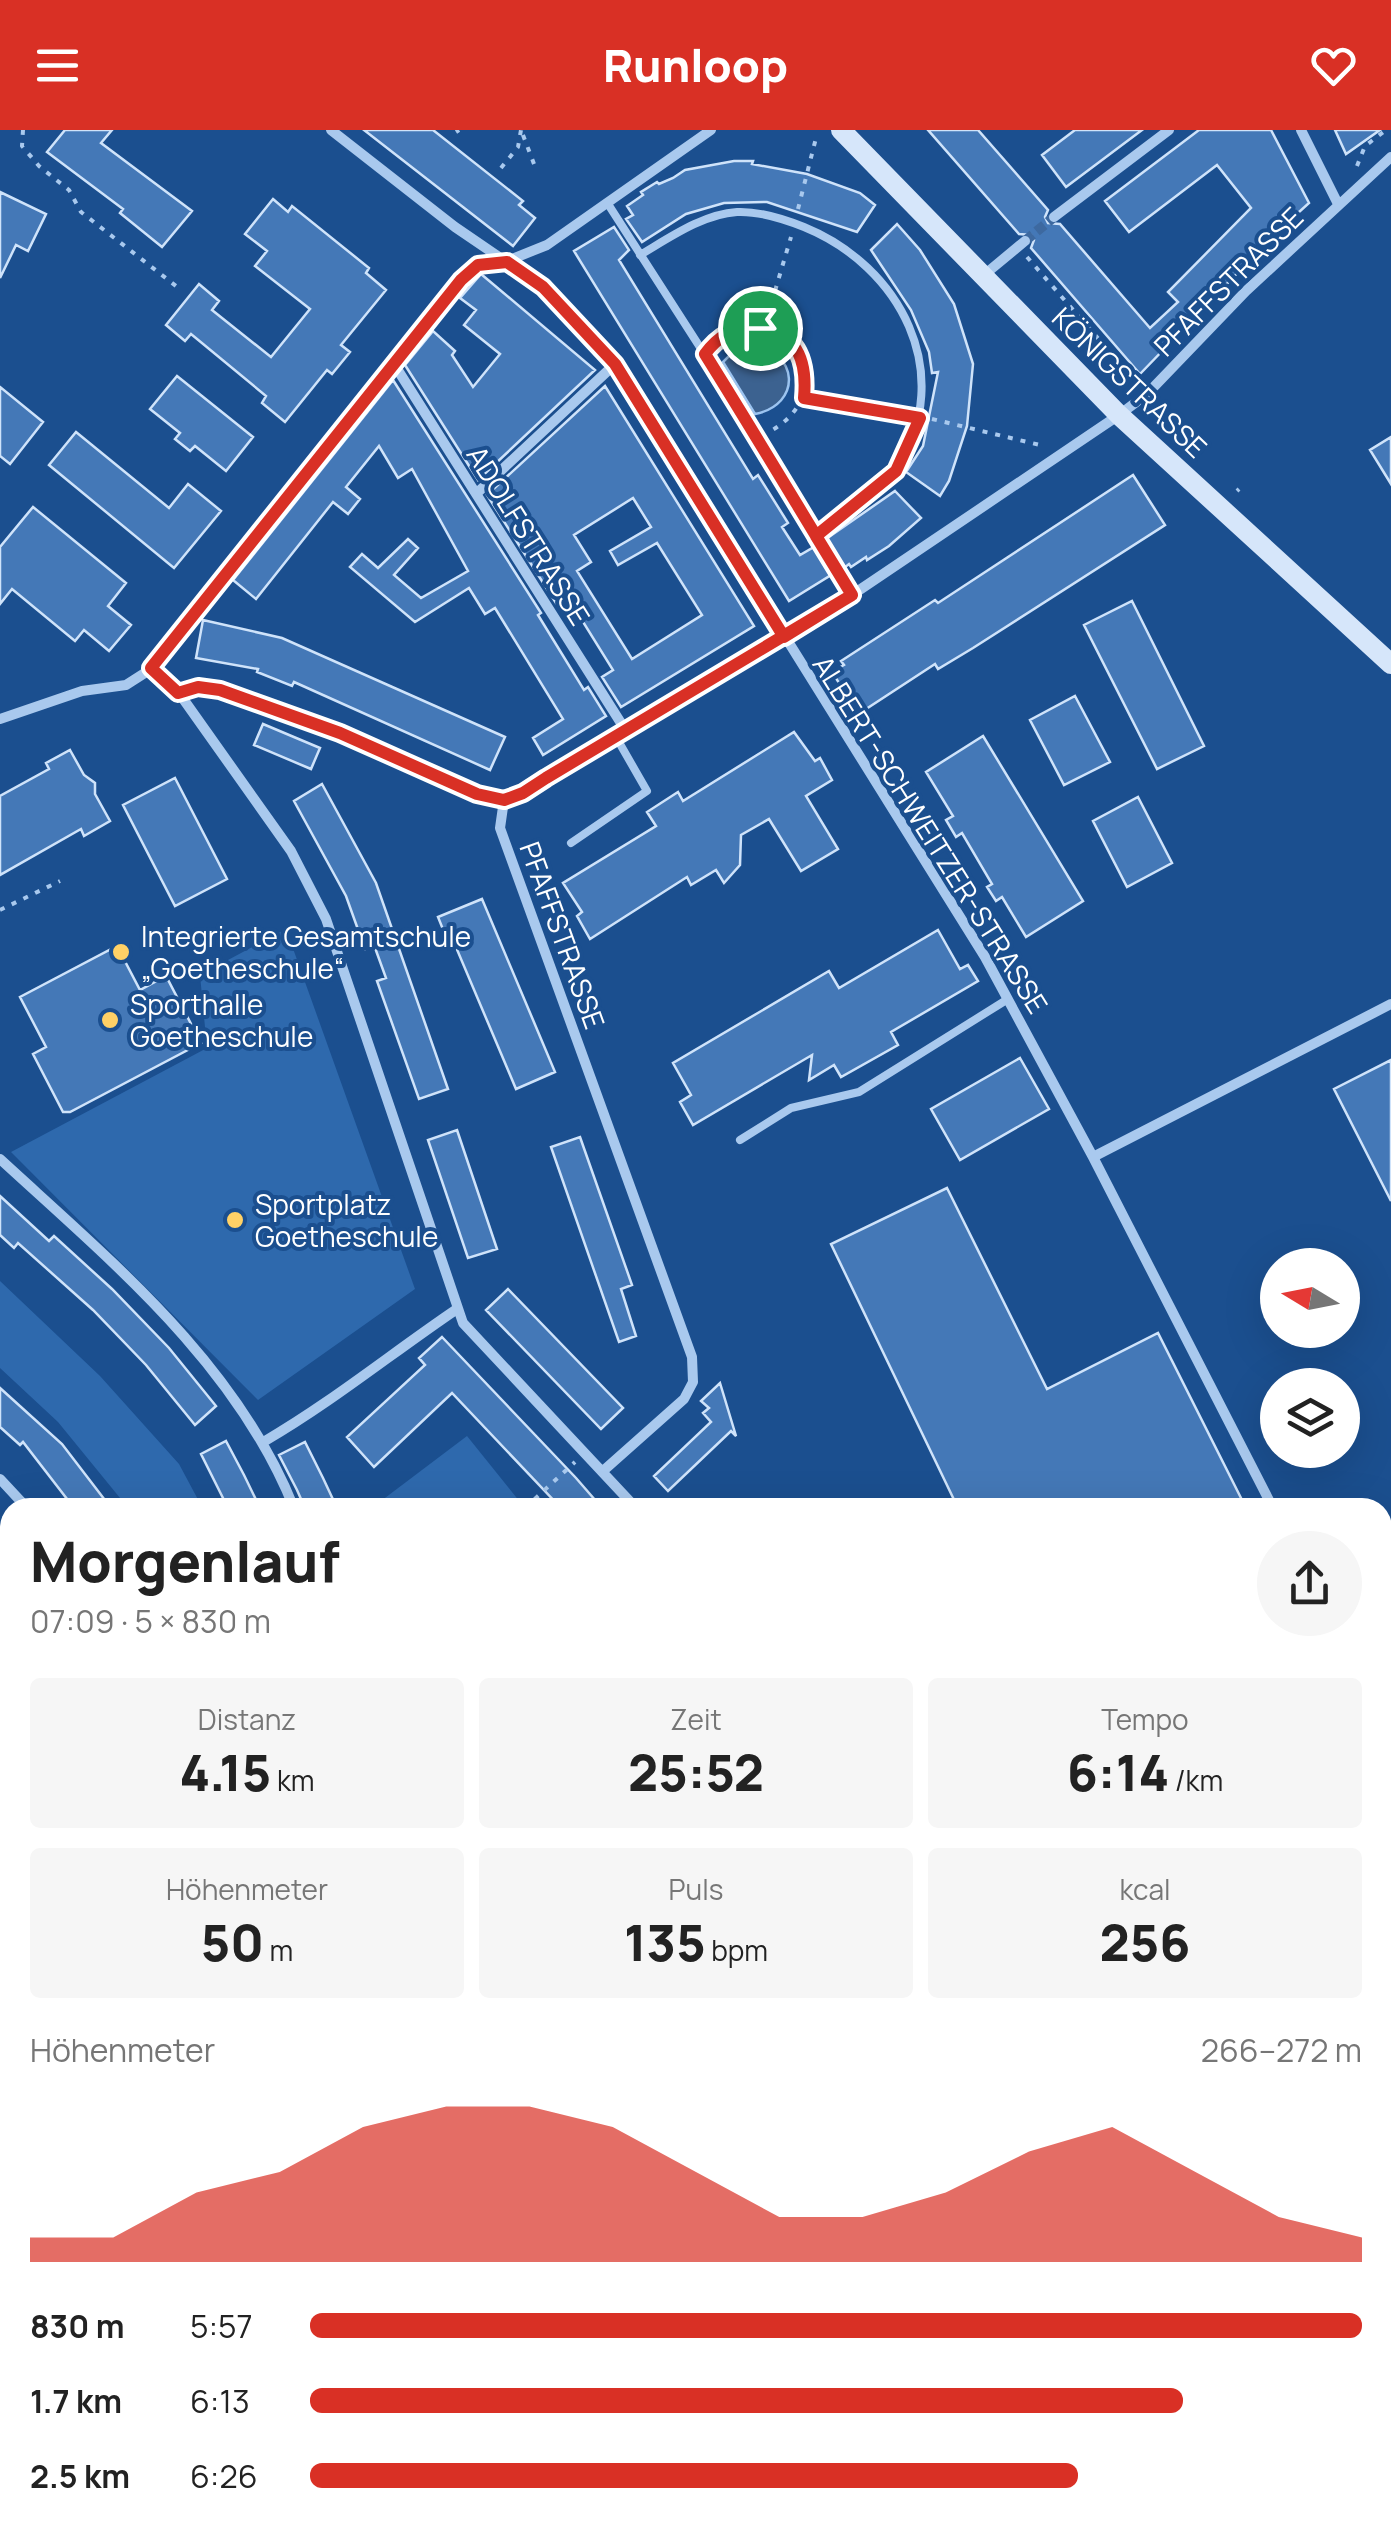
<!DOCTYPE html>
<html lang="de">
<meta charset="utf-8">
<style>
body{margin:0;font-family:Manrope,sans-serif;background:#f6f6f6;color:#222;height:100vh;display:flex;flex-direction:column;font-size:38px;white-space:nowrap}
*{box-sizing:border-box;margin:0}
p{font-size:32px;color:#767676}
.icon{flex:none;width:55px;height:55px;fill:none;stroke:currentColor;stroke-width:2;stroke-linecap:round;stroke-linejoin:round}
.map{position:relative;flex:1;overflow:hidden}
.side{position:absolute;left:0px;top:1368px;width:1392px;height:1038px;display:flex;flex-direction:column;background:#fff;border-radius:30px 30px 0 0;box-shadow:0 10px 40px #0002}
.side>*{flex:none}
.needle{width:65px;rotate:280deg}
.controls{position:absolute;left:1260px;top:1118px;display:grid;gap:20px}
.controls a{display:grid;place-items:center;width:100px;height:100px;border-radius:50%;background:#fff;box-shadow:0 10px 40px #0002;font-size:50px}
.pin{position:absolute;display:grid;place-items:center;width:85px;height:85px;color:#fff;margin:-42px;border:5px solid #fff;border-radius:50%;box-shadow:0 2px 10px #0007}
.round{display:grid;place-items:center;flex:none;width:105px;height:105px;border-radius:52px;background:#f6f6f6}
.headline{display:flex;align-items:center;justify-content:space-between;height:170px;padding:0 30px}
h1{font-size:55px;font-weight:800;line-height:75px}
.figures{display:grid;grid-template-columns:repeat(3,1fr);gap:15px;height:170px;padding:10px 30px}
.figures div{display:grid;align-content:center;border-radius:10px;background:#f6f6f6;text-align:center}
.figures b{font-size:50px;font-weight:800}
.figures small{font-size:28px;font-weight:400}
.figures p{font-size:28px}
.chart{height:280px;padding:20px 30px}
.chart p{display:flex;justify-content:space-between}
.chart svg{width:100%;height:180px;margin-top:10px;fill:#d93025;opacity:.7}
ul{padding:0 30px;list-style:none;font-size:32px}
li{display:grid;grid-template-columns:160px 120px 1fr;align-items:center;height:75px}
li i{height:25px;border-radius:12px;background:#d93025}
header{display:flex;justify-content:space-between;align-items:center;height:130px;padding:0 30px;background:#d93025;color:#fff;font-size:45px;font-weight:800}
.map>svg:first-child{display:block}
.green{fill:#2e69ad}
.water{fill:#3c6290;stroke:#9cc4f0;stroke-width:2.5}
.building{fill:#4478b7;stroke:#cfe3fa;stroke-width:2.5;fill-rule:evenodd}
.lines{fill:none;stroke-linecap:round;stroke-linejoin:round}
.minor-tunnel{stroke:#3d69a0;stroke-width:10;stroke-dasharray:10 5;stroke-linecap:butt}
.path{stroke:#a9c9ee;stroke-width:4;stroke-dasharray:5 8;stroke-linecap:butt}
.service{stroke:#a9c9ee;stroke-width:8}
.minor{stroke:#a9c9ee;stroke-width:10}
.secondary{stroke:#d6e6fa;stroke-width:20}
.route-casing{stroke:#fff;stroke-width:20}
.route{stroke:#d93025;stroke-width:12}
.poi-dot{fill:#ffd166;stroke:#1b4f8f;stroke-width:4}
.labels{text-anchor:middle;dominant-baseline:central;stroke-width:8;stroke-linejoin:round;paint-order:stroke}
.street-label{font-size:28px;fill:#fff;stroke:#1b4f8f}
.poi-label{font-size:28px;fill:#fff;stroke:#1b4f8f;text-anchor:start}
</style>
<header><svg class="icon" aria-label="menu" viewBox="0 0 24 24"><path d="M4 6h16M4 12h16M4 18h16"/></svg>Runloop<svg class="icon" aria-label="heart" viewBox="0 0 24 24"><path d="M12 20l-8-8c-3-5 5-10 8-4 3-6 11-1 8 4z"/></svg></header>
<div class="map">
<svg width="1391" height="2404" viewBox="0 0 1391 2404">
<rect width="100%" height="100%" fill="#1b4f8f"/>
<!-- green -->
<path class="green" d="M286,799l129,360 -157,111 -247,-248 196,-104 -7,-73z
M0,1151l100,95 79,88 23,43h-78l-4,-9 -62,-76 -58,-54z
M467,1306l53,66 -5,5h-142z
M10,1450v91l-10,-23v-59z"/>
<!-- water -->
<path class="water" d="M750,214c50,7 52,61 5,70l-32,-52 14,-14z"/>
<!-- building -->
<path class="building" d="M65,0h47l-11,13 91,68 -30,36 -42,-34 3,-4 -76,-57z
M364,0h69l90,71 -4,4 16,13 -22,28z
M928,0h50l70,80 -3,7 3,6 12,1 90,104 28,-26 -10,-10 83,-84 -34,-43 -88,67 -24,-31 94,-71h72l38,73 -33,30 -136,141 -109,-126 3,-8 -3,-5 -12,-1z
M1075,0h67l-76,57 -24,-32z
M1335,0h45l-34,24z
M734,31h19l-1,3 55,10 53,19 15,12 -18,27 -90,-30 -43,1 -38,11 -44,28 -16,-23 7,-4 -6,-9 16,-11 -2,-3 16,-10 2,2 14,-6 12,-8z
M0,62l46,22 -18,37 -12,-6 -16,33z
M273,69l15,13 4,-6 77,62 -3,5 20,17 -45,55 9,7 -18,22 -5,-4 -42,52 -23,-19 4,-7 -75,-62 -6,7 -19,-16 33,-41 20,17 -7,9 59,47 39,-48 -55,-43 12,-15 -22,-17z
M897,94l23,26 34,54 19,60 -6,62 -18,55 -9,15 -34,-24 17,-26 15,-74 -6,1 -3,-21 -18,-42 -40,-60z
M614,97l15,23 -10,10 134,219 5,-4 30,48 -6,4 18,28 14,-8 17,28 -42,26 -215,-350z
M481,144l114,96 -117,110 -73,-115 28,-34 22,20 -3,4 21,32 27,-33 -36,-29 12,-15 -16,-12z
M177,246l76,61 -27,34 -31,-25 -5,5 -15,-12 5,-6 -30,-24z
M393,250l148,233 -3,2 46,75 4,-3 18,29 -63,39 -10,-17 30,-19 -68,-111 -10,6 -16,-26 -54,34 -65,-55 12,-13 16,14 30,-29 10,9 -24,27 27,23 47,-27 -56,-102 -14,9 -19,-32 -33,41 14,12 -12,15 -15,-12 -77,97 -23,-19z
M605,256l149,240 -133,81 -19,-30 11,-7 -46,-74 -11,7 -69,-108zM633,368l18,29 -41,24 8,14 39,-22 45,72 -70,44 -55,-88 14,-9 -17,-27z
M0,257l43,35 -33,42 -10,-8z
M76,302l93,76 19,-24 33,27 -47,57 -125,-103z
M1391,307v47l-21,-34z
M1133,345l32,50 -192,123 -35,21 -3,-5 -72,47 -13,-20 -4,3 -14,-22 12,-7 -3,-4 94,-61 3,3z
M895,361l26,27 -32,28 -22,14 -1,-3 -15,10 -2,-3 -5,4 -18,-29z
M33,377l93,76 -18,23 23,19 -22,26 -25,-21 -9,11 -63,-52 -12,15v-57z
M1132,471l72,145 -47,23 -73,-144z
M203,490l79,18 223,99 -15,33 -196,-88 -2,4 -35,-14 1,-3 -62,-11z
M1075,566l35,66 -46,23 -34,-65z
M263,594l57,24 -9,21 -57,-24z
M794,602l21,29 5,-3 12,22 -26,16 32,53 -37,22 -32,-52 -28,16 -1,30 -16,18 -8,-13 -25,15 -4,-8 -97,62 -13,-23 5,-4 -19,-29 93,-57 -9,-14 31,-20 5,9z
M983,606l100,165 -57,36 -24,-40 -6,4 -9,-14 5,-3 -30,-51 -6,4 -10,-17 7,-4 -27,-44z
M70,620l14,25 11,8v11l15,27 -26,15 -3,-7 -81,46v-79l49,-27 -3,-6z
M175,648l52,101 -52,27 -52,-101z
M322,654l54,99 72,206 -29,10 -42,-118 9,-3 -12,-33 -9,4 -19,-53 -52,-95z
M1138,667l34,66 -45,24 -34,-66z
M482,769l73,173 -39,17 -63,-149 -5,2 -10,-25z
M938,800l22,39 8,-4 10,16 -87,51 7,13 -57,32 -7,-12 -25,15 3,-25 -119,70 -13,-23 11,-7 -18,-32 156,-92 10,17z
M117,816l23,44 26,-14 35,67 -131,69h-7l-30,-58 13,-7 -26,-50z
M1020,928l29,51 -89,51 -29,-51z
M1391,930v141l-57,-112z
M457,1000l40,119 -29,9 -40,-118z
M580,1007l52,148 -11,4 15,47 -17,6 -68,-195z
M947,1058l100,201 111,-56 88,175h-288l-127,-264z
M0,1066l49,45 5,-5 58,53 57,59 47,58 -21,19 -49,-60 -53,-55 -75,-67 -4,5 -14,-13z
M508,1159l115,119 -22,21 -115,-119z
M442,1207l134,141 26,30h-41l-109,-115 -78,74 -27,-30 78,-72 -6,-7z
M720,1253l16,53 -5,-5 -63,60 -14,-15 57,-54 -8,-9 6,-5 -8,-7z
M0,1258l62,56 49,64h-37l-51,-66 -3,3 -20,-18z
M226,1311l18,34 16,33h-32l-27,-54z
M305,1312l18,36 14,30h-32l-8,-18 -18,-35z"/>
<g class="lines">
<!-- minor-tunnel -->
<path class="minor-tunnel" d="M1025,111l29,-24"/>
<!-- path -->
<path class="path" d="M23,0l-1,16 17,20 30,24 12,22 95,74
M456,2l3,-2
M523,5l11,29
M1357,36l8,-20 21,-16
M501,38l17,-21 3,-17
M798,79l19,-75
M1027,127l109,125
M764,198l27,-91
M714,213c65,-55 136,45 55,89
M804,268l99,17
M932,289l112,27
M1237,361l2,-2
M0,780l60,-29
M525,1378l50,-46
M0,1674l10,-4
M0,1756l10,-1
M0,1832h10
M0,1910h10
M0,2098h10
M159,2395l1,9"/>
<!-- service -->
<path class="service" d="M608,74l97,151 147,240
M640,125c29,-17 63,-41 97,-43 22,-1 47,7 67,15 96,39 153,146 93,241 -12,20 -61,52 -81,68
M571,713l76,-52 -31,-54
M740,1010l51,-32 68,-16 149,-93
M1294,2395l1,9"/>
<!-- minor -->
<path class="minor" d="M331,0l124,97 88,60 72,77 370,593 108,200 180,351
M1301,0l37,74
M1054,87l115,-87
M984,145l41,-34
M394,234l232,367
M477,363l138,-129
M151,539l28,24 19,-6 23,3 119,43 137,60 27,7
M179,563l112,158 35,68 137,404 173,185
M0,589l82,-28 44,-6 25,-16 310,-389 17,-15 29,-4 40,-16 164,-115
M1093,1027l298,-153
M0,1029c112,103 236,204 294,349
M265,1311c67,-39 127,-88 192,-132
M603,1341l81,-72 9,-17 -1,-25 -192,-529 4,-28 19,-7 329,-198 267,-180 28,-21 99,-103 145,-134
M0,1349l27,29
M1382,1590l9,17
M0,2201h10
M0,2379h10
M277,2395v9
M438,2395l4,9
M740,2395l3,9
M1027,2395l1,9"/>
<!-- secondary -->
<path class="secondary" d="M841,0l278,285 272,249"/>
</g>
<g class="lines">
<!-- route casing -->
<g class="route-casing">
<path id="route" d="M760,198c-23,-3 -41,7 -55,26 50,80 98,161 147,241l-306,183 -23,15 -19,7 -27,-6 -137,-61 -120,-43 -22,-3 -20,6 -27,-25 310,-388 17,-15 29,-3 36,25 72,77 169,273 68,-42 -36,-59 80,-65 24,-53 -116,-20c3,-34 -4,-64 -44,-70"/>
</g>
<!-- route -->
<use href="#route" class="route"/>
</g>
<!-- markers -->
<g class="poi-dot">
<circle cx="121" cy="822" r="10"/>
<circle cx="110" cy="890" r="10"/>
<circle cx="235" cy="1090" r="10"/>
</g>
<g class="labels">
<!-- street labels -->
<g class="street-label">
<text transform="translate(1228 151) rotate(-45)">PFAFFSTRASSE</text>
<text transform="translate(1130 252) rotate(44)">KÖNIGSTRASSE</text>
<text transform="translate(529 405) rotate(58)">ADOLFSTRASSE</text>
<text transform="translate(931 704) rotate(58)">ALBERT-SCHWEITZER-STRASSE</text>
<text transform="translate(563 805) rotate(70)">PFAFFSTRASSE</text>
</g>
<!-- poi labels -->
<g class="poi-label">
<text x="141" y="806">Integrierte Gesamtschule<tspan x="141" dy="32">„Goetheschule“</tspan></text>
<text x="130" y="874">Sporthalle<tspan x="130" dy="32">Goetheschule</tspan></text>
<text x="255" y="1074">Sportplatz<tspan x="255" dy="32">Goetheschule</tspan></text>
</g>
</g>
</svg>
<div class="controls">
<a><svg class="needle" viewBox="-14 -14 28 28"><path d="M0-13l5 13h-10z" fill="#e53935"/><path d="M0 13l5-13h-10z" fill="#767676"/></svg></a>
<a><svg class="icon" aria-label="layers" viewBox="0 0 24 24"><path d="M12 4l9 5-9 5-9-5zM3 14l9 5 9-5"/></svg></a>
</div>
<div class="pin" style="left:760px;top:198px;background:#1e9e55"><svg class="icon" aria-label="arrive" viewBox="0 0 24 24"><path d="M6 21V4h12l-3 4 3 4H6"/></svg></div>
<section class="side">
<div class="headline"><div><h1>Morgenlauf</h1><p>07:09 · 5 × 830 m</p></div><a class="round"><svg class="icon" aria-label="share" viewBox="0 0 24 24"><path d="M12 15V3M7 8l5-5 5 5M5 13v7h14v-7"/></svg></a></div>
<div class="figures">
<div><p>Distanz</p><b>4.15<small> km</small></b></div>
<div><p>Zeit</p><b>25:52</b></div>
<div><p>Tempo</p><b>6:14<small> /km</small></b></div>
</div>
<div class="figures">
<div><p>Höhenmeter</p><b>50<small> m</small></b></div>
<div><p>Puls</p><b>135<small> bpm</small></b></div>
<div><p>kcal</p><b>256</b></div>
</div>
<div class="chart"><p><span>Höhenmeter</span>266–272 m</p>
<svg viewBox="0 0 160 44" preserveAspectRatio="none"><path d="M0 44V38L10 38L20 27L30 22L40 11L50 6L60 6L70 11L80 22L90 33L100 33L110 27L120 17L130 11L140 22L150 33L160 38V44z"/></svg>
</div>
<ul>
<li><b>830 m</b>5:57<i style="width:100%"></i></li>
<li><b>1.7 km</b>6:13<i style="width:83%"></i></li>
<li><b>2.5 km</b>6:26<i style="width:73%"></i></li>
</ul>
</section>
</div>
